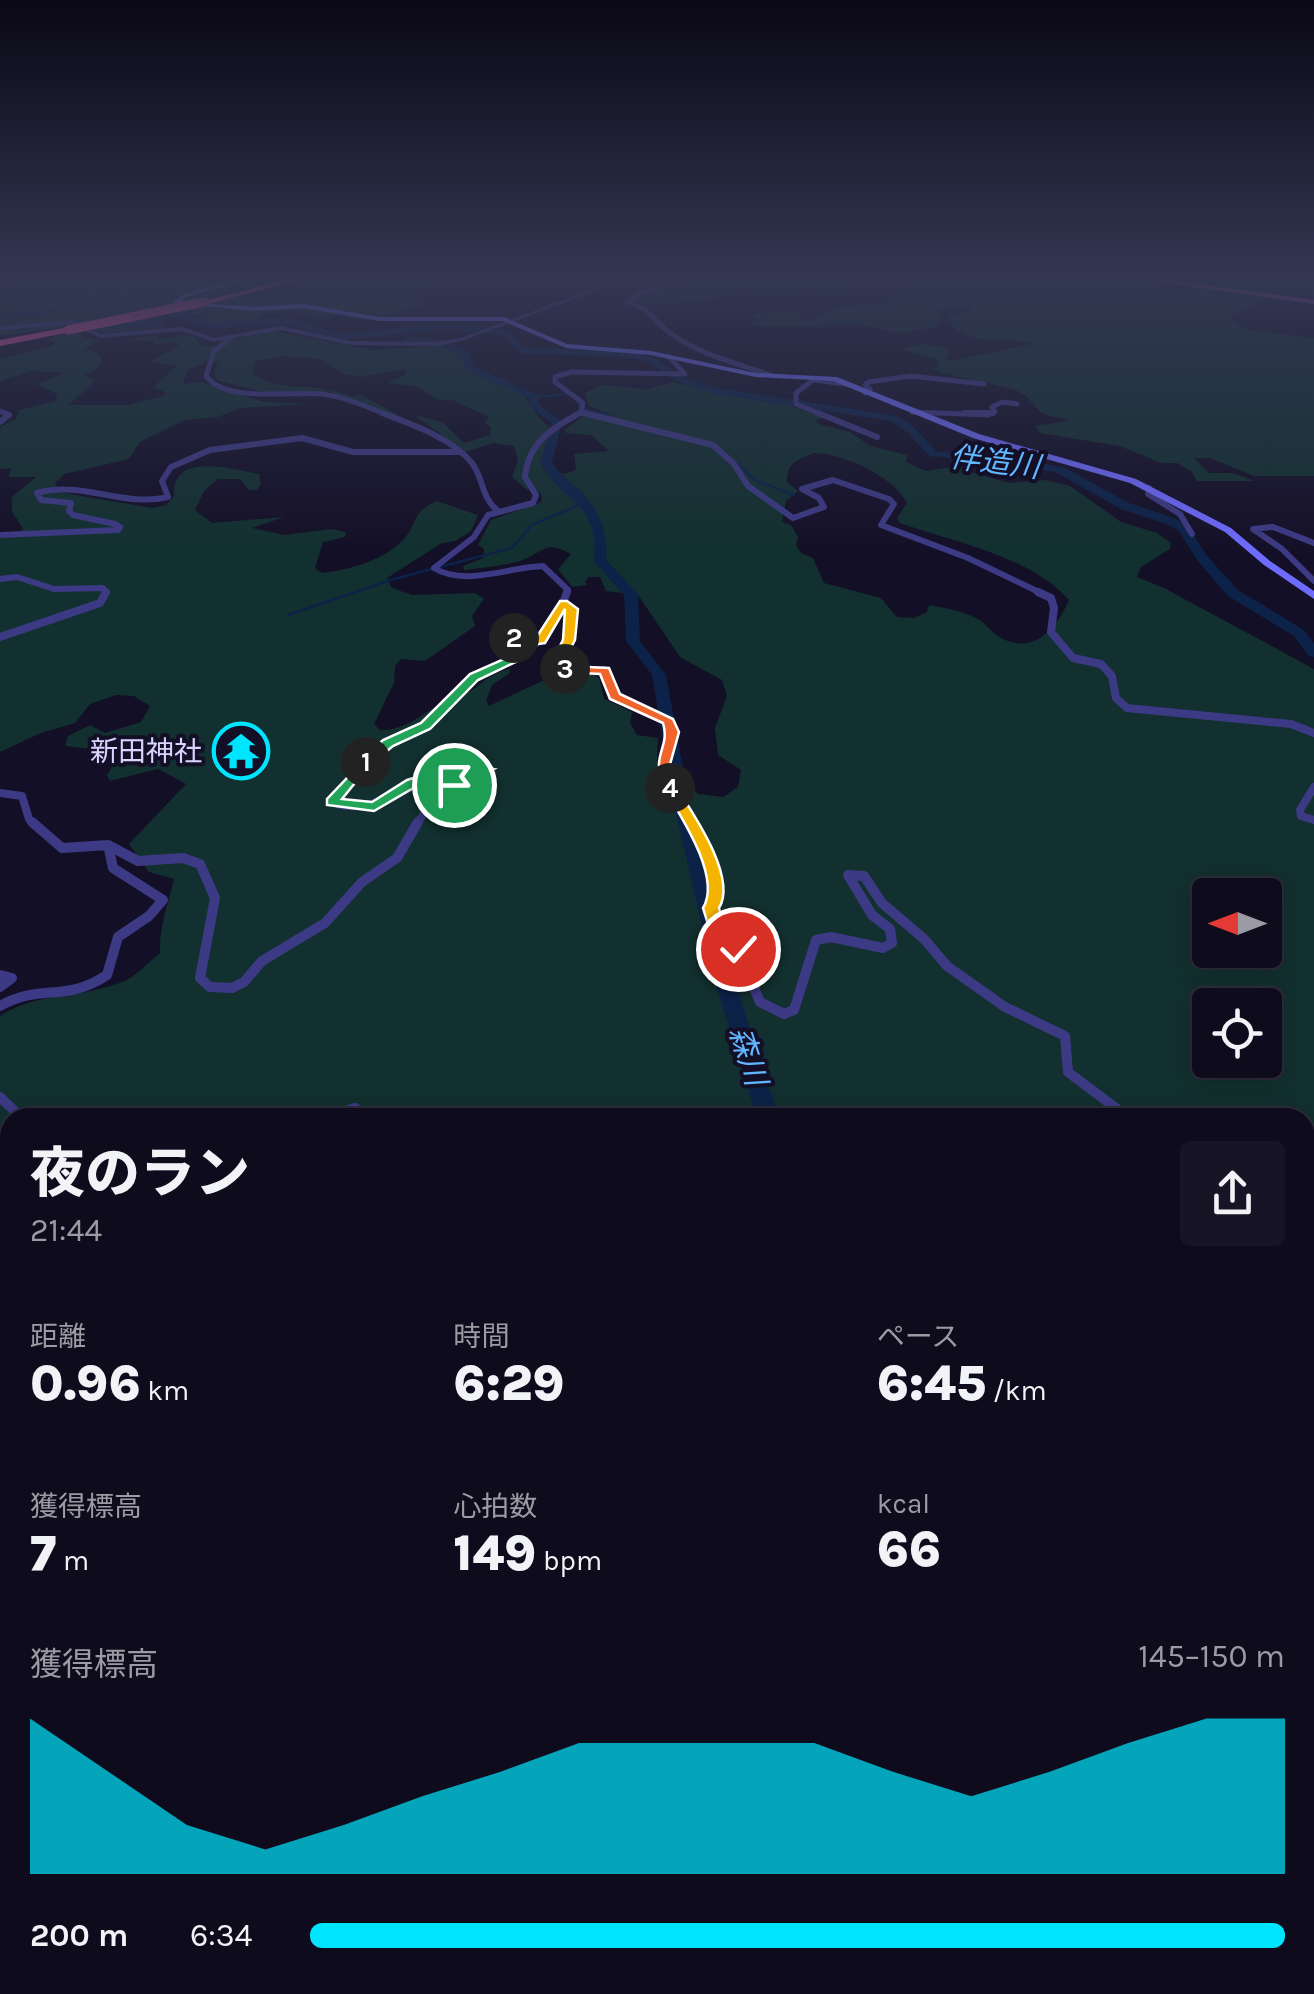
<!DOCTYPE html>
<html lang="ja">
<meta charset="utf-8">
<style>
body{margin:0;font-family:Karla,"Noto Sans JP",sans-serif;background:#171425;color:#f1f3f6;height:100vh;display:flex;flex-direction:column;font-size:38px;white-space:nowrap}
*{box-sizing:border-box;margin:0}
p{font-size:32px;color:#9b9ba3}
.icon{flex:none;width:55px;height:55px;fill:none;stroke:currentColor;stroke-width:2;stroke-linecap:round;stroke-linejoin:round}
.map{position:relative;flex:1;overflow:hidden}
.side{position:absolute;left:0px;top:1108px;width:1315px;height:888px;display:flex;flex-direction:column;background:#0e0b1c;border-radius:30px 30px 0 0;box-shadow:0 5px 25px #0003,0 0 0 2px #2e2b3b}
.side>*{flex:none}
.needle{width:65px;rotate:270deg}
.controls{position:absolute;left:1192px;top:878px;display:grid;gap:20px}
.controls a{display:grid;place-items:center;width:90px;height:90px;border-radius:10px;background:#0e0b1c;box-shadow:0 5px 25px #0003,0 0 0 2px #2e2b3b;font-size:50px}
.pin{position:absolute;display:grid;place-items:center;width:85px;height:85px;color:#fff;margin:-42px;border:5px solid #fff;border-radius:50%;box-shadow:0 2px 10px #0007}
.km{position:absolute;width:50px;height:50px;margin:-25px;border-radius:50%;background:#222;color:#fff;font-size:28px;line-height:50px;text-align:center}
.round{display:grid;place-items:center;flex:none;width:105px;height:105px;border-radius:10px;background:#171425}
.summary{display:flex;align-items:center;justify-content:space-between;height:170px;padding:0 30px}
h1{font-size:55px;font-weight:800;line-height:75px}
.stats{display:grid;grid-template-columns:repeat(3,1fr);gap:15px;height:170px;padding:10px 30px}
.stats div{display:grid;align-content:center}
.stats b{font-size:50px;font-weight:800}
.stats small{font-size:28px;font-weight:400}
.stats p{font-size:28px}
.chart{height:280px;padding:20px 30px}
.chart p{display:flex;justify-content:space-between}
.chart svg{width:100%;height:180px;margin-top:10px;fill:#00e5ff;opacity:.7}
ul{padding:0 30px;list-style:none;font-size:32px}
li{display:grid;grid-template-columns:160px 120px 1fr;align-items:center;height:75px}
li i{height:25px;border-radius:12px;background:#00e5ff}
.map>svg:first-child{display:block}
.green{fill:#12302f;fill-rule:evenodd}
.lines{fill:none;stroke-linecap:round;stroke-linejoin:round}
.stream{stroke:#0c2248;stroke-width:2.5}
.river{fill:#0c2248;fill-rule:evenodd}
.minor-far5{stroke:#3d3a85;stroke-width:5}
.minor-far4{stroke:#3d3a85;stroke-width:6}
.minor-far3{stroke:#3d3a85;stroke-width:8}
.minor-far2{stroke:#3d3a85;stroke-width:10}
.minor-far1{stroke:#3d3a85;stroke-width:12}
.minor{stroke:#3d3a85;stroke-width:16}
.tertiary{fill:#3d3a85;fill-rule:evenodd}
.secondary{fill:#6f6bff;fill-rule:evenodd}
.trunk{fill:#e055d1;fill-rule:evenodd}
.motorway{fill:#ff4fa3;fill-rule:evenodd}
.motorway-bridge{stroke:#ff4fa3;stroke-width:9}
.split-1{fill:#22a559;stroke:#fff;stroke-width:2.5}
.split-2{fill:#22a559;stroke:#fff;stroke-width:2.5}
.split-3{fill:#f5b400;stroke:#fff;stroke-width:2.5}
.split-4{fill:#f0652b;stroke:#fff;stroke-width:2.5}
.split-5{fill:#f5b400;stroke:#fff;stroke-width:2.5}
.labels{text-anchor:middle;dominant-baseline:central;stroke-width:8;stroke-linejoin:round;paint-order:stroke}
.far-poi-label{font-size:28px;fill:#d9d4ff;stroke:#130f26;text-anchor:end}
.far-water-label{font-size:30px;font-style:italic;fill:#62b6ff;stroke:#130f26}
</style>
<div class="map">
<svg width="1314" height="1994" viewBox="0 0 1314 1994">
<rect width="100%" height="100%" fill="#130f26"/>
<!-- green -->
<path class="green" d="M45,275h161l-10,5 100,-5 -95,24 7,5 38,-9 26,-1 54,-19 38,2 19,6 58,-3 11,3 -46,8 -2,8 22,4 -45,14 -21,-4 -40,3 -30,-5 -31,4v5c-18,4 -42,9 -59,3l4,-5c-17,-8 -30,-6 -43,7l7,3 -65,5 -19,-9 -84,12v-47z
M710,275h604v22l-34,-5 -50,25 14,12 70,9v138h-60l-44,-18h-16l15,15h23l23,8h-58l-5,-9 -15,-9h-16l-41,-17 -80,-13 -5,-7 34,-5c-8,-5 -15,-3 -23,-6 -12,-5 -16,-20 -31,-25 -28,-9 -58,-11 -84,-21l8,-2 -2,-4 4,-2 -37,-11c13,-9 32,-6 47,0l-6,9 9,1 78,-16c-28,-10 -69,7 -85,-28l25,-5 -3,-4 -30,2 4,6 -8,12 -36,6 -41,-9 -94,3 -15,-4 9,-4 -8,-5 48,-3 3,3 -3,5c17,2 25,-6 41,-11 16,-4 36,-2 53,-2l-6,-6 24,-16 -4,-4 -53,5 -4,3 2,4 -27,3 -21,-7 -14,6 -53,-4 -6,5c-21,4 -79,14 -94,5z
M271,331l101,19 69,-4 22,9 3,12c15,9 42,8 53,22 13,15 19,34 38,42l-15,26 3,11 19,6 12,-4 -2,-16 35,-3 -18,-16 -25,-2 -1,-3 18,-14 27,3 5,-3 -26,-10 -4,-13 17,-8 45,4 27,-7 53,14 56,7 40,14 -7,4 3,3 31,8 20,14 37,9 -1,7 20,9 26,-4 58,16 35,-3 25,6 51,36 36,11 14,10 -1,6 -29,18 -4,10 27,11 150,81v1325h-1314v-978c39,-25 80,-17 122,-34 14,-5 26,-20 38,-29 -1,-27 8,-48 14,-74l-25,-7 -20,-28 57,-60 -28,-15 -48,12 -3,-6 14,-23 -56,-6 3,-10 22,-11 15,8 36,-11 9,-16 -16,-10 -18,-1 -26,9 -15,19 -34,10 -41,19v-214l18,-2 5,-8 -11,-16v-15l24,-20h-27l2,-9 -11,1v-42l16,-8 3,-9 37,-9 1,-7 -20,-10 28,-11 -34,-2 -31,10v-22l54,-13 1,-4 -7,-1 11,-7 21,-2 3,6 15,2 -15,10 13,2 6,8 -3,8 -15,7 10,4 -2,5 -23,21h59l36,-9 1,-4 -12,-5 24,-21 -27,-4 30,-17 -7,-3 -23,3 6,-4 -28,-1 28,-5 4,4 33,-4 8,10 8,2zM282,356l38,3 23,15 18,3 43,-8 1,6 -18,8 29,3 22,14h15l36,17 -4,5 6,6 -1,7 -26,8 -22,-21 -29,-8 52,38 28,-9 21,3 4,14 -6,17 14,12 15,4 1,9 -51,18 -13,25 6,4 -1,9 -20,8 1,4c18,-2 40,-4 56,-9 25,-8 23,-22 51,-7l-13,15 14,18 15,-2 -2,-4 4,-4h11l6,14 32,4 42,62 42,23 5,16 -12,32 3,27 23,15 -3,17 -15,10 -25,-3 -12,-14 -29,-20 1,-22 -21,-3 -7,-12 2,-11 -28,-13 -5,-21 -7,-4h-35l-68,32 -3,-5 6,-16 18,-12v-4c-16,3 -23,10 -35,19 -8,7 -20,8 -30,13 -21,11 -39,30 -65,29l-6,-6 20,-41 1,-17 6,-7 24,2 50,-35 -3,-10 12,-17 -9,-6 -63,2 -20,-7 -5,-10 55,-35 13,-2 16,-10 7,-16 -41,-14c-27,11 -19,25 -35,40 -20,20 -53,29 -80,32l-7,-5 8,-26 22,-5 1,-5 -15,-3 -46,6 -33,-7 32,-11 -72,6 -17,-13 9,-19 14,-12h22l9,11h8l4,-6 -2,-10c-27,-5 -88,-23 -85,22l-8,9 -14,3 -94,-16 -3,-9 9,-9 65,-15 11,-17 44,-22 34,-3 22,-9 68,-4 -44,-2 -62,-20 -19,2 4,-13 20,-9 11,1 -4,8 3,9 63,16 24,1 24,-6 81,30 -48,-26c-12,3 -19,-3 -31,-5 -30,-7 -47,2 -77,-16l3,-13zM814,453c30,1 78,22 93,50l-10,15 3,5c56,20 128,32 169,77 -12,27 -34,56 -68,38 -9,-5 -15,-15 -25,-20 -16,-7 -30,-10 -47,-13l-2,7 -13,6 -17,-1 -16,-19 -57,-15 -11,-25 -12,-5 -5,-8 2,-8 -7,-12 -9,-3 4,-21 12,-10 -11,-9c0,-20 10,-22 27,-29zM1210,895h55v55h-55zM1210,1005h55v55h-55zM10,1118h1295v867h-1295z"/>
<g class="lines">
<!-- stream -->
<path class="stream" d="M534,397l35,-3
M576,399l4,9 34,9
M738,464l17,16 39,15
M288,615l106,-36 118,-31 20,-23 51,-22"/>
<!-- river -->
<path class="river" d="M93,279l31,1 6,4 -14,29 8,9h26l13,-8 15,-2 36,11 71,-6 56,17 108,-11 58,7 17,18 97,2 31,7 33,21 32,10 180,28 13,7 26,28 86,8 43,9 64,35 45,15 14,8 18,29 32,35 66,40 10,13v14l-5,-1 -15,-20 -66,-40 -31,-36 -18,-29 -13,-7 -45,-15 -64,-36 -35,-8 -93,-9 -22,-24 -16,-11 -176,-27 -36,-12 -33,-21 -25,-5 -100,-2 -17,-19 -55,-6 -108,11 -56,-17 -72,6 -36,-11h-9l-16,10h-31l-13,-15 14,-29h-23l-6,19 -7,5 -86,13v-6l81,-11 4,-2z
M406,336l36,4 26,12 6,15 64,28 1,9 23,18 -10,40c6,11 14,16 23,24 22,18 34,46 31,74l32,34 2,47 26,34 23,126 47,184 43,133h-22l-41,-133 -43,-184 -21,-126 -26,-34 -2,-46 -30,-34c6,-60 -33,-59 -54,-99l12,-39 -22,-16 -1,-9 -62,-27 -6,-15 -24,-11 -34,-4z
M1305,1976l9,18h-40l-4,-9h35z"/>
<!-- minor-far5 -->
<path class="minor-far5" d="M708,275l-67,18 -14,9c31,11 22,17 43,31 30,22 69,31 103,43
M1303,275l11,2
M231,338l-17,13 -8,25c21,29 90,13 122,19 21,3 41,13 60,20
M865,393l5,-4 -5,-4 3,-3 43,-6 73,8
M0,411l9,4
M581,412l2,-9 -28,-21v-5l17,-5 113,2 -16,-17
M912,412l76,3 7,-3 -3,-5 10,-5 15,2
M575,415l6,-3 13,3
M823,415l-27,-11v-11l17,-13 32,4"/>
<!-- minor-far4 -->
<path class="minor-far4" d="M382,413c29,11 70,25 90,50 12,16 9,35 26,48
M584,413l129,32 21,19 14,22 45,32 31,-11 -5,-9 -17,-9 31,-9 56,19 5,5 -13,21 87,33 75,36
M818,413l59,24
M964,413h29
M0,422l9,-7 -5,-2
M1149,488l-1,6 32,20 12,20
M0,535l118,-5 2,-3 -5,-3 -42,-9 -4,-4 2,-8 -30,-3 -4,-7c45,-13 86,15 131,4l-6,-16 9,-14 39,-17 92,-12 51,14h104
M1314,543l-41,-16 -20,2 29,20 32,32
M0,579l17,-2 37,12 49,-1 3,6
M566,594l2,-4 -25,-24c-34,1 -78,21 -109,2l40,-31 14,-22 45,-12 3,-8 -11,-18c3,-34 27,-49 55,-64"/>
<!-- minor-far3 -->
<path class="minor-far3" d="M1038,592l13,6 3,10 -3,24 22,26 28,6 11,12 4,22 11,10 164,16 23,9
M564,603l9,6 -14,57 10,4h36l9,26 58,29 -9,46 27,54
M0,637l100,-34 6,-11
M1314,787l-14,23 1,6 13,4
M0,793l22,3 7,23 6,6
M417,825l14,-25 57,-31c-63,-10 -104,54 -156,33l40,-48 53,-28 49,-49 46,-21 -5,-19 10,-3 11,9 23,-29 8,-22"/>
<!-- minor-far2 -->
<path class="minor-far2" d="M32,822l30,26 46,-3 30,16 45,-3 17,6 15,34 -15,80 10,9 22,1 12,-6 18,-21 63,-38 37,-41 35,-24 21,-36
M689,822l26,53 1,17 -5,16 6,22 21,19 22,53 24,12 10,-4 22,-70 15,-3 52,11 9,-5 -2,-14 -18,-14 -24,-40 16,1 18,27 42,36 23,27 58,41 60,29 3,36 61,46
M0,975l12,3 -12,9
M0,1006c41,-23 65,-3 107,-31l11,-38 31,-21 14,-16 -50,-32 -5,-23
M0,1097l22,21
M324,1118l31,-10 15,10"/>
<!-- minor-far1 -->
<path class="minor-far1" d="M1305,1299l9,7
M1305,1353l9,2"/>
<!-- minor -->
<path class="minor" d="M1305,1620l9,11
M1305,1955l9,2
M951,1985l1,9
M355,1994l10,-9"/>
<!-- tertiary -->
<path class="tertiary" d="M597,275h6v11l-9,6 -130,48 -26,6 -88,-1 -69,-15 -67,12 -32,-11 -82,7 -28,-14 -72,6v-4l73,-6 28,14 81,-7 32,11 67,-12 69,15 88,1 23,-4 129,-48 7,-5z"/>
<!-- secondary -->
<path class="secondary" d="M251,275h10l-75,22 -5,5 74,5 48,-3 76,13h125l63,27 84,7 105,22 81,4 142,57 157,45 95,49 39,33 44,30v8l-50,-34 -39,-33 -95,-49 -157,-45 -140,-57 -77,-4 -105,-22 -85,-7 -63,-27h-124l-76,-13 -48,3 -82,-8 9,-8z"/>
<!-- trunk -->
<path class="trunk" d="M1008,275h75l-3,2z
M1115,275h20l179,25v4z"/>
<!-- motorway -->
<path class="motorway" d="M304,275h15l-115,30 -4,-3z
M68,327l3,5 -71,14v-6z"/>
<!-- motorway-bridge -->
<path class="motorway-bridge" d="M68,330l136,-28"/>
</g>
<!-- sky -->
<linearGradient id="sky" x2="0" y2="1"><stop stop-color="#0a0815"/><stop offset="0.5" stop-color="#333752"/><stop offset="1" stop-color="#333752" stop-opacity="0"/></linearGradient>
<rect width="1314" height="554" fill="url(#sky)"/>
<!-- split-1 -->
<path class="split-1" d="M366,758l6,4 -30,37 30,3 35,-22 56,-17 31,6 -40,20 -7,-4 2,-3 22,-10 -54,14 -43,25 -47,-6v-6z"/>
<!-- split-2 -->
<path class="split-2" d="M510,636l10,2 4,20 -46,22 -48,49 -37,17 -23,19h-9v-6l22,-19 38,-17 49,-49 43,-19z"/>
<!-- split-3 -->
<path class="split-3" d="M560,601h7l11,8 -3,31 -11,21 6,8 -5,4 -13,-12 11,-21 2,-31 -20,34 -13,2 -9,-6 -9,3 -6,-4 17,-7 11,7z"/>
<!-- split-4 -->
<path class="split-4" d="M565,666l44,2 11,26 53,25 6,13 -10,36 6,23h-9c-18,-37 5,-41 -3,-68l-53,-24 -10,-25 -40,-2z"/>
<!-- split-5 -->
<path class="split-5" d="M666,785h9c17,27 63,92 44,123l5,19 19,18v8h-11l-21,-19 -8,-26c19,-31 -23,-93 -39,-120z"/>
<!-- icons -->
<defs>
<g id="temple-ring" transform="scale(2.875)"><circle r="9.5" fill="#130f26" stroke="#00e5ff" stroke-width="1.5"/><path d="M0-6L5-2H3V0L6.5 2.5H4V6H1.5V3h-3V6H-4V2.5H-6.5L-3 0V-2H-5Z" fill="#00e5ff"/></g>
</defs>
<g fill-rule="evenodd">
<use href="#temple-ring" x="241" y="751"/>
</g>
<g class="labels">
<!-- far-poi labels -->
<g class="far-poi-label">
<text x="202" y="751">新田神社</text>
</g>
<!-- far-water labels -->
<g class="far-water-label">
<text transform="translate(995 462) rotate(7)">伴造川</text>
<text transform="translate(748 1056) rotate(72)">森川</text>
</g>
</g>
</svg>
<div class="controls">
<a><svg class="needle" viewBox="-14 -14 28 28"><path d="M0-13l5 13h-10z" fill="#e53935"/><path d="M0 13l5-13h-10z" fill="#9b9ba3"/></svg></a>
<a><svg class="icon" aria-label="locate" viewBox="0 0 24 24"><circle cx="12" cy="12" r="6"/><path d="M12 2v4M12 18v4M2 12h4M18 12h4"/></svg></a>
</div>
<div class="pin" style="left:454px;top:785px;background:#1e9e55"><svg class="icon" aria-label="arrive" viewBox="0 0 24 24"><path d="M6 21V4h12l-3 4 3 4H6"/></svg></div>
<div class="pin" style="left:738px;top:949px;background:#d93025"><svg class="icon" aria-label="check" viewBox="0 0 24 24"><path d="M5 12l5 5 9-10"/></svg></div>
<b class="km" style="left:366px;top:762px">1</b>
<b class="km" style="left:514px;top:638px">2</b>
<b class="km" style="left:565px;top:669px">3</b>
<b class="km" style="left:670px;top:788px">4</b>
<section class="side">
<div class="summary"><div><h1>夜のラン</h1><p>21:44</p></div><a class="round"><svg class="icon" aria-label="share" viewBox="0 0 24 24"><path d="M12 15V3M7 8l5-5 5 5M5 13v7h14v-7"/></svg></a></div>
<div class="stats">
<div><p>距離</p><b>0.96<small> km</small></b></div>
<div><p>時間</p><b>6:29</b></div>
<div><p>ペース</p><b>6:45<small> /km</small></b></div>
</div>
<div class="stats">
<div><p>獲得標高</p><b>7<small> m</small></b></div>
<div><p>心拍数</p><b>149<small> bpm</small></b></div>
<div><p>kcal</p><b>66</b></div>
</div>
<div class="chart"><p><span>獲得標高</span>145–150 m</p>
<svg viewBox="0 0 160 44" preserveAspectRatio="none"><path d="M0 44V6L10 19L20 32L30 38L40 32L50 25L60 19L70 12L80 12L90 12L100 12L110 19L120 25L130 19L140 12L150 6L160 6V44z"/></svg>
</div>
<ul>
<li><b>200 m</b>6:34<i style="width:100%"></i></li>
</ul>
</section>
</div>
